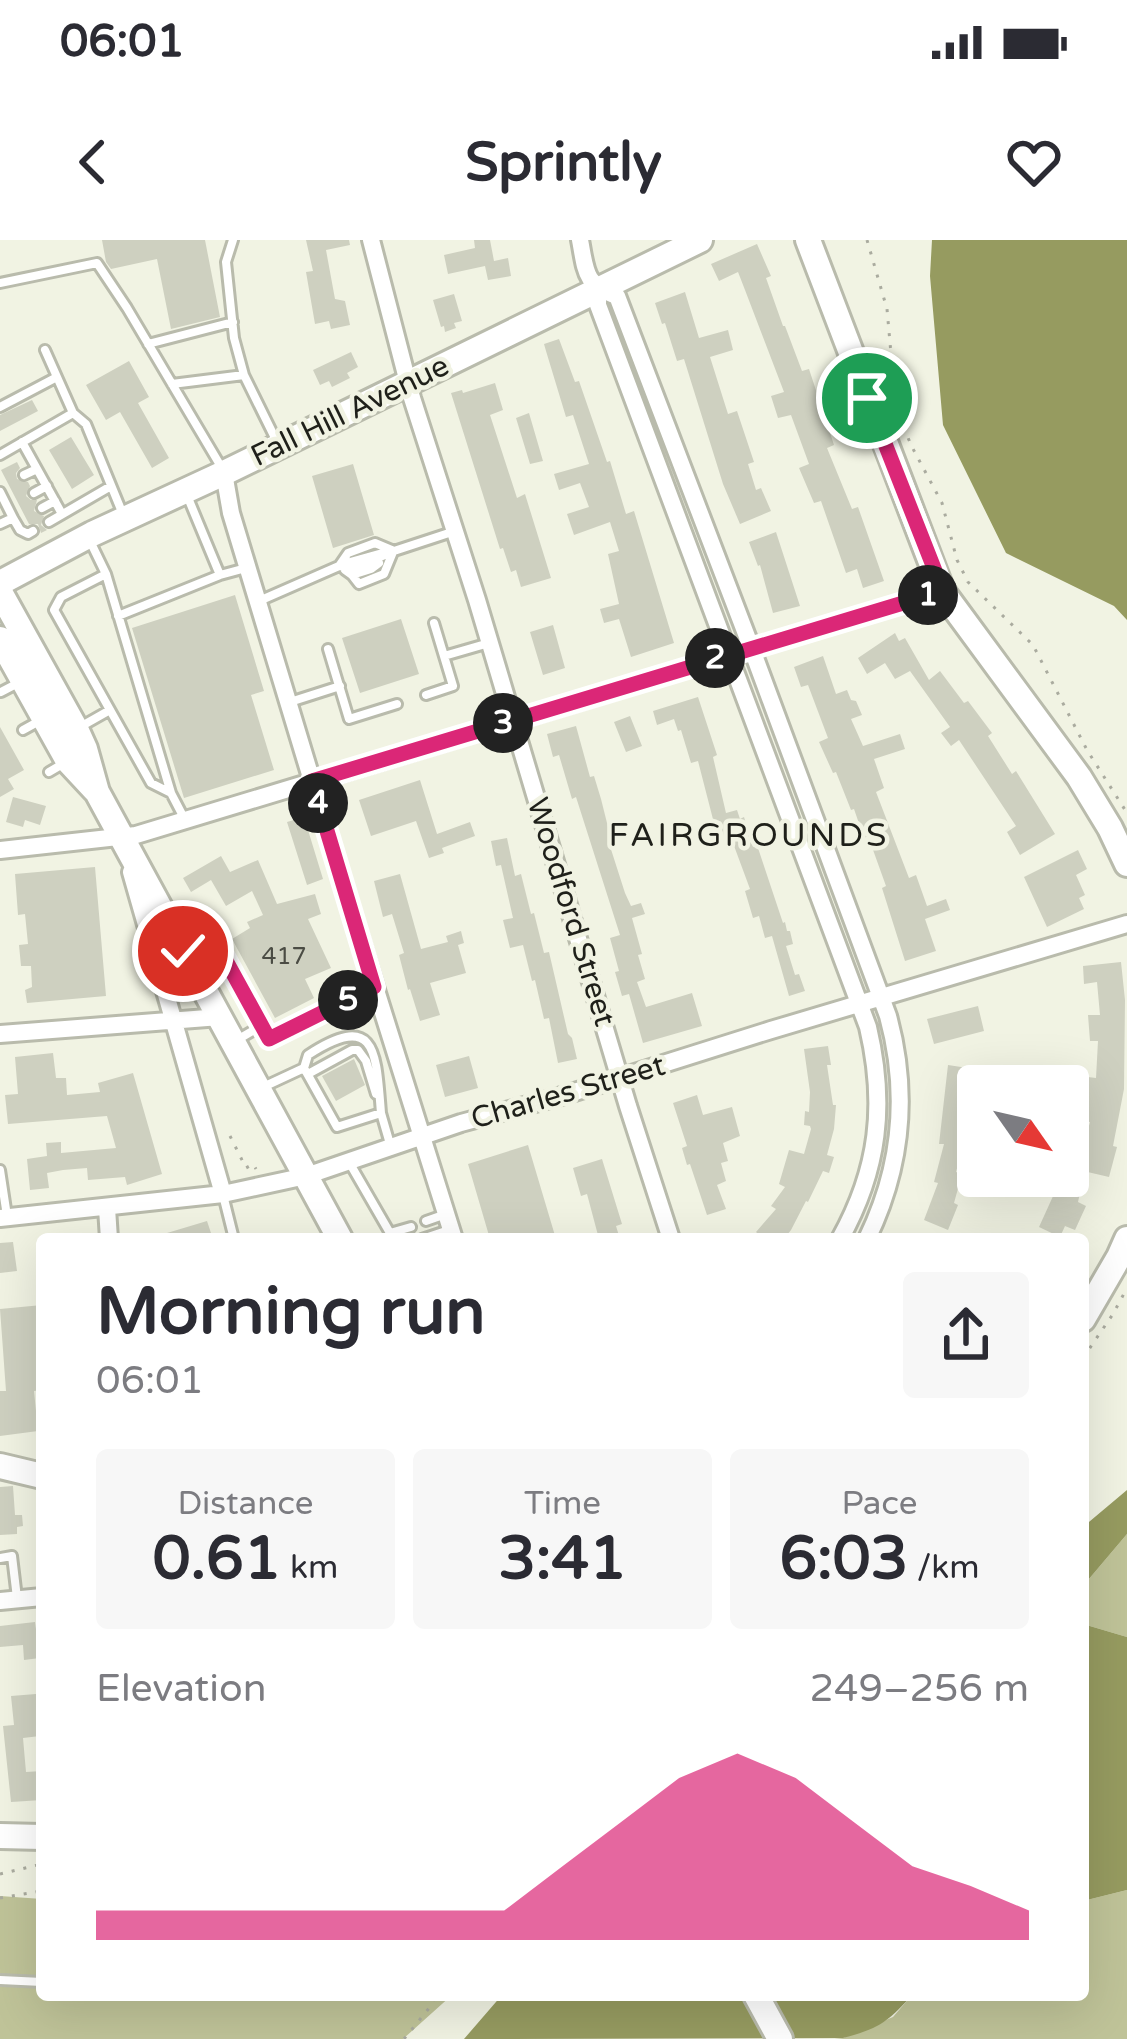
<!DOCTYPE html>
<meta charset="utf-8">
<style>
body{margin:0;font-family:"Varela Round",sans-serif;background:#f7f7f7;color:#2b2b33;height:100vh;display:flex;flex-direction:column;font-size:45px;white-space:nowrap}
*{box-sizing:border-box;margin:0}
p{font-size:39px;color:#7c7c81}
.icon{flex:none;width:66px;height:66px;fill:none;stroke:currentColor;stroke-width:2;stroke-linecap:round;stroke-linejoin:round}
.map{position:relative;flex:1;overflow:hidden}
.sheet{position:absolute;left:36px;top:993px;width:1053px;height:768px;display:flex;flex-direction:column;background:#fff;border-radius:12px;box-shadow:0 12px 48px #0002}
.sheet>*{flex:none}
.needle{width:78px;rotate:124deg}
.buttons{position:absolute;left:957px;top:825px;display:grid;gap:24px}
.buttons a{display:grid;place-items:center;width:132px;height:132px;border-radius:12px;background:#fff;box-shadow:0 12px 48px #0002;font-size:60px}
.pin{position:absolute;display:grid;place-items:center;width:102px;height:102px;color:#fff;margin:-51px;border:6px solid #fff;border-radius:50%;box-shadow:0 3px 12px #0007}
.km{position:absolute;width:60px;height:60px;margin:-30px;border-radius:50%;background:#222;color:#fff;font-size:33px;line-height:60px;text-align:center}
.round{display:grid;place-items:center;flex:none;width:126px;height:126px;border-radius:12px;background:#f7f7f7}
.headline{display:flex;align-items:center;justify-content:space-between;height:204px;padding:0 60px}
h1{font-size:66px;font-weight:800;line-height:90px}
.metrics{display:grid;grid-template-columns:repeat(3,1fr);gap:18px;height:204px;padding:12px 60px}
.metrics div{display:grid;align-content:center;border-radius:12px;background:#f7f7f7;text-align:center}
.metrics b{font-size:60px;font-weight:800}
.metrics small{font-size:33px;font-weight:400}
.metrics p{font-size:33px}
.chart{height:336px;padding:24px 60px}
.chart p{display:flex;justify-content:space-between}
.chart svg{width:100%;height:216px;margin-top:12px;fill:#db2777;opacity:.7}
.status{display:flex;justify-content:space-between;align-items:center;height:84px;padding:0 60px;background:#fff;direction:ltr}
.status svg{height:33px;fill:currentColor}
header{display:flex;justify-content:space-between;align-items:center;height:156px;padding:0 60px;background:#fff;font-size:54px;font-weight:800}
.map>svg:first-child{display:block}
.green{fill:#bfc398}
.water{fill:#969b60}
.building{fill:#ced0c0}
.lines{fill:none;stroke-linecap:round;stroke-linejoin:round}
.lane-casing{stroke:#b9bbac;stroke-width:14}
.street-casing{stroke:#b9bbac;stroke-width:22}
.secondary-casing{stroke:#b9bbac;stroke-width:30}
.primary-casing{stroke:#b9bbac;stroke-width:30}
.path{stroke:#aaab9f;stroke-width:3;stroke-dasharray:3 9;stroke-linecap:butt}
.lane{stroke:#fff;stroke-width:8}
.street{stroke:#fff;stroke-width:16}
.secondary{stroke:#fff;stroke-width:24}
.primary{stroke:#fff;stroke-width:24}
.route-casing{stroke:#fff;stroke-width:24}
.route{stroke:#db2777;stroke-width:15}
.labels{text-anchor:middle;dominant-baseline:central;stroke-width:9;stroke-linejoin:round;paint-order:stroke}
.number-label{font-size:24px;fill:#4b4c44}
.street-label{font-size:30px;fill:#1f201a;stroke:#f1f3e3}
.neighbourhood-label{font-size:33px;letter-spacing:3px;fill:#1f201a;stroke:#f1f3e3}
</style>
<div class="status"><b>06:01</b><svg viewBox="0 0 49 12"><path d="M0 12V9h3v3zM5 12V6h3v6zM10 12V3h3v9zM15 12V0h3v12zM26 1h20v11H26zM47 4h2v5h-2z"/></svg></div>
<header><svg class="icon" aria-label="back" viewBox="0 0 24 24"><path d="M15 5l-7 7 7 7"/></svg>Sprintly<svg class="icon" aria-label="heart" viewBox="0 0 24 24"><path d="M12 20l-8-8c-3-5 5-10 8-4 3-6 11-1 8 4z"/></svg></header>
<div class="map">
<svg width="1127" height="1799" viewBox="0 0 1127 1799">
<rect width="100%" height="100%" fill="#f1f3e3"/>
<!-- green -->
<path class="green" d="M1127,1294v103l-44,-13v-38z
M1127,1650v149h-293l9,-1 50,-21 19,-22h171v-94z
M0,1656l42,3v96h410l-49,44h-403z"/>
<!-- water -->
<path class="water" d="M932,0h195v380l-13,-14 -108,-53 -63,-128 -13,-149z
M1127,1250v44l-44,52v-59z
M1083,1384l44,13v253l-44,11z
M502,1755h410c-24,27 -34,34 -69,43l-379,1z"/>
<!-- building -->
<path class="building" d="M102,0h103l15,77 -49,12 -14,-70 -46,10 -5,-7z
M306,0h43l1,5 -24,5 9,49 10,2 5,24 -19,4 -2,-8 -14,3 -9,-52 7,-1z
M474,0h16l4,21 14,-3 3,18 -23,4 -3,-14 -37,8 -4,-19 31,-7z
M757,4l14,32 -5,2 17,48h2l17,45 7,-2 25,76 -7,3 25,61 6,-2 26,74 -21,7 -6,-19 -11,4 -25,-72 -7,2 -15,-35 10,-4 -18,-49 -13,3 -7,-22 13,-4 -39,-102 -7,-18 -19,9 -8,-17z
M685,52l14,46 29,-8 5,20 -23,7 18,57 9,-3 17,51 -6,2 8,26 5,-2 10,23 -31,13 -17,-40 -39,-125 -7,2 -12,-38 -3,1 -7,-21z
M454,54l8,27 -8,2 2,5 -11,4 -1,-6 -3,1 -8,-27z
M559,99l16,43 4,-1 28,81 3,-1 16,53 8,-3 40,132 -43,14 -12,-38 -15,4 -4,-14 19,-5 -11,-50 11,-3 -9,-29 -36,13 -7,-21 22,-7 -9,-24 -21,7 -5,-16 35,-10 -16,-49 -7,2 -20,-66 -2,-7z
M351,112l7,15 -11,6 3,5 -18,9 -3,-6 -9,4 -7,-15z
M129,121l20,36 -11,6 31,55 -17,10 -32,-56 -14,8 -20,-35z
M495,143l8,27 -13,5 27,83 8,-4 26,84 -30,9 -5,-17 -5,2 -8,-24 -3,1 -49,-156 11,-3 1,3z
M32,160l6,11 -38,20v-16z
M529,173l14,48 -13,3 -14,-46z
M71,197l23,38 -22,14 -23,-39z
M17,222l3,6 -4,5 1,6 11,3 2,4 -4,10 5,4h6l-3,11 10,5 -3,9 6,5 -6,3 -3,-9h-9l-28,-54z
M353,224l21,71 -41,13 -21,-72z
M776,292l24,74 -27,7 -13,-48 -2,1 -9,-24z
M235,355l29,96 -13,4 23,75 -90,28 -52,-170z
M401,379l18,55 -59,19 -18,-55z
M553,385l12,43 -22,7 -13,-43z
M895,393l4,8 6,-3 24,42 11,-9 24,32 4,-2 24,32 -4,3 24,38 4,-3 39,63 -35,21 -13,-23 9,-6 -57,-86 -8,6 -10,-13 9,-6 -40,-56 -15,8 -10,-16 -18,11 -9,-16z
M823,416l13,38 11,-4 4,10 5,1 6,14 -11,4 12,27 37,-12 5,15 -31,10 10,29 -8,4 33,86 7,-3 11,31 19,-7 4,11 -25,9 11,32 -31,10 -23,-73 4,-2 -18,-50 -4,2 -10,-29 -3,1 -15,-38 -3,1 -14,-31 9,-4 -20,-53 -7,2 -7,-20z
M698,457l19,58 -4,2 13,56 11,-3 3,9 4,-2 9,30 4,-2 26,78 2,-1 2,9h3l3,13 -7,2 9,29 4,-1 6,17 -16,5 -17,-60 -7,2 -6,-22 -6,2 -8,-27 5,-2 -20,-54 -6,2 -3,-12 -6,2 -17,-66 -7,2 -10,-33 -3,1 -4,-12 -17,6 -4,-14z
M630,476l12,30 -16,6 -12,-30z
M576,486l14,51 4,-1 7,23 10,40 -3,1 17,53 6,13 10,-3 4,11 -13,4 10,36 -4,1 7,24 -8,3 9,25 46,-14 10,33 -59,17 -14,-49 -7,2 -7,-24 4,-1 -9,-33 10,-3 -44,-138 -4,2 -13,-44 -6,2 -6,-23z
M0,487l24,43 -16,9 6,10 -14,8z
M420,540l17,54 33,-12 5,14 -33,12 2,5 -15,5 -13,-37 -45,15 -12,-36z
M13,557l33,9 -6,19 -15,-5 -2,7 -17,-5z
M304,577l19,62 -16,6 -20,-63z
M507,598l8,38 6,-2 10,40 3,-1 10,40 5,-1 19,82 4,4 5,21 -19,4 -9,-45 -5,1 -9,-39 -3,1 -9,-36 -13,3 -7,-28 10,-2 -12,-53 -5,1 -5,-25z
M1078,610l9,19 -11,6 9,20 -6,3 5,11 -37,18 -23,-50z
M221,616l9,16 28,-12 19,44 38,-10 6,20 -13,5 23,49 -26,11 9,19 -39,20 -43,-79 18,-11 -3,-6 16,-7 -11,-24 -26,15 -15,-26 -20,12 -8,-14z
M95,627l11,129 -79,7 -2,-13 7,-3 -1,-21h-10l-2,-21 9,-1 -3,-30 -7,1 -3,-41z
M400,634l21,75 27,-7 -2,-6 15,-5 3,12 -6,2 8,28 -36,10 10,32 -20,6 -10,-32 -2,1 -9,-35 5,-2 -12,-39 -9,3 -9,-36z
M1121,722l4,38 -1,89 -11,57 4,1 -8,30 -30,-7 1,-5 -12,-3v-21l16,4 6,-23 -19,-3 4,-23 12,2 1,-21 8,1 2,-37h-8l-2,-26h12l-3,-33 -13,2 -1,-18z
M978,766l6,25 -50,13 -7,-25z
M828,806l3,19h-4l6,40h3l-2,24 -7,26 7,2 -5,16 -6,-2 -15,31 -2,-1 -15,29 -7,9h-20l-8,-7 20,-23 -5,-3 14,-19 -6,-3 10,-34 15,4 7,-25 -1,-3 -6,-1 1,-14 4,1 1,-20 -6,-43z
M53,813l3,25h10l1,17 33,-3 -2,-9 35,-10 29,101 -35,11 -2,-8 -37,3 -1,-12 -24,2 -16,3 2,15 -19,2 -3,-31 20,-3 -1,-13 15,-1v11l55,-5 -9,-32 -99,8 -3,-29 13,-1 -3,-37z
M469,816l9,32 -33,9 -9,-32z
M354,819l11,26 -29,16 -14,-25z
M948,825l26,4 -3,22 6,1 -4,33h5v14l-11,-1 -2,9h-2l-7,25 6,2 -8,29 4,2 -10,25 -24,-10 14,-37 -4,-1 10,-38h-5z
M697,855l6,20 29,-8 8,29 -17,7 5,18 -7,2 5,18 -9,4 9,24 -19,6 -17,-51 -3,1 -5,-17 5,-2 -14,-43z
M528,905l28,94h-66l-22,-75z
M602,919l20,65 -6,2 4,13h-21l-12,-45 -6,2 -8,-28z
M1059,943l21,10 -2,9 8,4 -11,24 -10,-4 -5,11 -21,-10z
M207,981l6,18h-56v-3z
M13,1002l4,29 -17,2v-30z
M42,1065v85l-8,1 4,40 -38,5v-45h6l-6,-82z
M13,1246l2,29h7l1,11 -6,1v7l-17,1v-48z
M35,1382l5,36 -16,2 -1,-15 -23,2v-21z
M36,1454l4,42 -17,2 3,34 16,-1v29l-31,2 -8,-76 11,-1 -3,-29z"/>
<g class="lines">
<!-- lane casing -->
<g class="lane-casing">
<path id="lane" d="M233,0l-7,22 8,76 10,37 34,69
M0,43l97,-20 30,45 96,162
M148,104l85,-22
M45,110l28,63
M172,144l72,-9
M0,167l57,-30
M22,202l40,72
M0,215l73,-42 13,11 36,88
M24,235l13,-6
M0,252l13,26 -13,6
M34,253l13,-7
M186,253l34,82
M42,268l13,-7
M13,278l7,12 8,4 5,-3
M49,282l62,-36
M91,303l15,31 65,219 13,25
M343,324l43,-12
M339,326l15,2 40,-17 61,-20
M345,330l7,5 19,-6 8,-6
M106,334l-45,23 -7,13 97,173 20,10
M352,335l7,9 25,-10 9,-22
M259,361l80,-35 9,-13 27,-10 19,8
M118,376l102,-41 26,-7
M328,409l21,70 48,-15
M444,416l45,-13
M1,452l21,-11
M426,455l27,-9 -19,-63
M290,462l50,-16
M80,487l30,-17
M23,490l20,-11
M49,532l17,-10
M188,708l25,-12 56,103 104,-52
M237,800l24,-14
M304,828l4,-13c69,-45 68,-2 73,58
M308,834l44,-24h6l8,11 10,33
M261,848l43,-20 33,59 44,-14 9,31
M349,922l41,71 21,-6
M0,930l7,46
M223,955l11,44
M426,981l20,-7
M422,999l27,-9
M0,1318l12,-2 5,42
M0,1740l42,2"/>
</g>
<!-- street casing -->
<g class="street-casing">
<path id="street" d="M371,0l41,158 65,202 151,506 43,133
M580,0c6,31 4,45 37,56l134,351 137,369c21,77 14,151 -21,223
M598,49v16l270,722c18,77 11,142 -28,212
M224,233l7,40 124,410 99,316
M0,610l136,-15 806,-244
M131,632l92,322
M0,794l220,-17
M107,968l2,31
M0,978l223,-24 83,-18 155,-53 104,-28 206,-65 356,-106
M0,1361l42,-4"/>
</g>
<!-- secondary casing -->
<g class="secondary-casing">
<path id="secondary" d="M808,0l134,351 137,186 31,51 17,36
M0,343l92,-49 132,-61 476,-233
M1083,1079l36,-62 8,-18
M0,1596l42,1"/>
</g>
<!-- primary casing -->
<g class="primary-casing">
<path id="primary" d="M0,352l76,137 9,20 12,43 243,447
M0,399l68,122 27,29
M0,1226l42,10
M756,1755l24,44"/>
</g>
<!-- path -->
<path class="path" d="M867,0l20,69 9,101 16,37 30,56 15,57 11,22 65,63 54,105 40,63
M230,896l16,32 7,-4 3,5
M1083,1118l30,-44 14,-26
M0,1634l42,-10
M0,1658l42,-7
M414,1755h7
M404,1799l26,-32 6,-12"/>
<!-- lane -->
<use href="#lane" class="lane"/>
<!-- street -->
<use href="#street" class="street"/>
<!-- secondary -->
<use href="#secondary" class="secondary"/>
<!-- primary -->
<use href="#primary" class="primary"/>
</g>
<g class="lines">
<!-- route casing -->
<g class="route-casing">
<path id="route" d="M183,711l30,-14 56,102 105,-52 -62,-206 631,-190 -76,-193"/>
</g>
<!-- route -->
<use href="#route" class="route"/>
</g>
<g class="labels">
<!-- number labels -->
<g class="number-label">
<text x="284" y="716">417</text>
</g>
<!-- street labels -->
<g class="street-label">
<text transform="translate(350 171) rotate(-26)">Fall Hill Avenue</text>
<text transform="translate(571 672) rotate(73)">Woodford Street</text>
<text transform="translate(568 852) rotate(-16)">Charles Street</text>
</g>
<!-- neighbourhood labels -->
<g class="neighbourhood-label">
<text x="749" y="595">FAIRGROUNDS</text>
</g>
</g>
</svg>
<div class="buttons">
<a><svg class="needle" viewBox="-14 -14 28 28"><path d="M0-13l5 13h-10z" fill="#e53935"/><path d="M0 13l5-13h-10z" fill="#7c7c81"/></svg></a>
</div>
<div class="pin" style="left:867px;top:158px;background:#1e9e55"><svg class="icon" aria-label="arrive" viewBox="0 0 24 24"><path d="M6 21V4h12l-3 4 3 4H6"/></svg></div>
<div class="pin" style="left:183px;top:711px;background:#d93025"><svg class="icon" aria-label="check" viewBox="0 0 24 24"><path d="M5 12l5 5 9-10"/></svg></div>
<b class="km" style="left:928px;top:355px">1</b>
<b class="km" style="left:715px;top:418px">2</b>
<b class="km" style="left:503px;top:483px">3</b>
<b class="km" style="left:318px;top:563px">4</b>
<b class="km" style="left:348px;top:760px">5</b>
<section class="sheet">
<div class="headline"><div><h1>Morning run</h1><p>06:01</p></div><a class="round"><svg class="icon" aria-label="share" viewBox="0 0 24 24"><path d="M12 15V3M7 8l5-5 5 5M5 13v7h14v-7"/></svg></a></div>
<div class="metrics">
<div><p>Distance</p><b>0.61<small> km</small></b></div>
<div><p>Time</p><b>3:41</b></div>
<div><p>Pace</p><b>6:03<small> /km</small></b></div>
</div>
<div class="chart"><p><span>Elevation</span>249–256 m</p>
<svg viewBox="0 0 160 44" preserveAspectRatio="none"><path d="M0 44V38L10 38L20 38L30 38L40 38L50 38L60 38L70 38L80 29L90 20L100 11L110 6L120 11L130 20L140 29L150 33L160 38V44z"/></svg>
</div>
</section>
</div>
